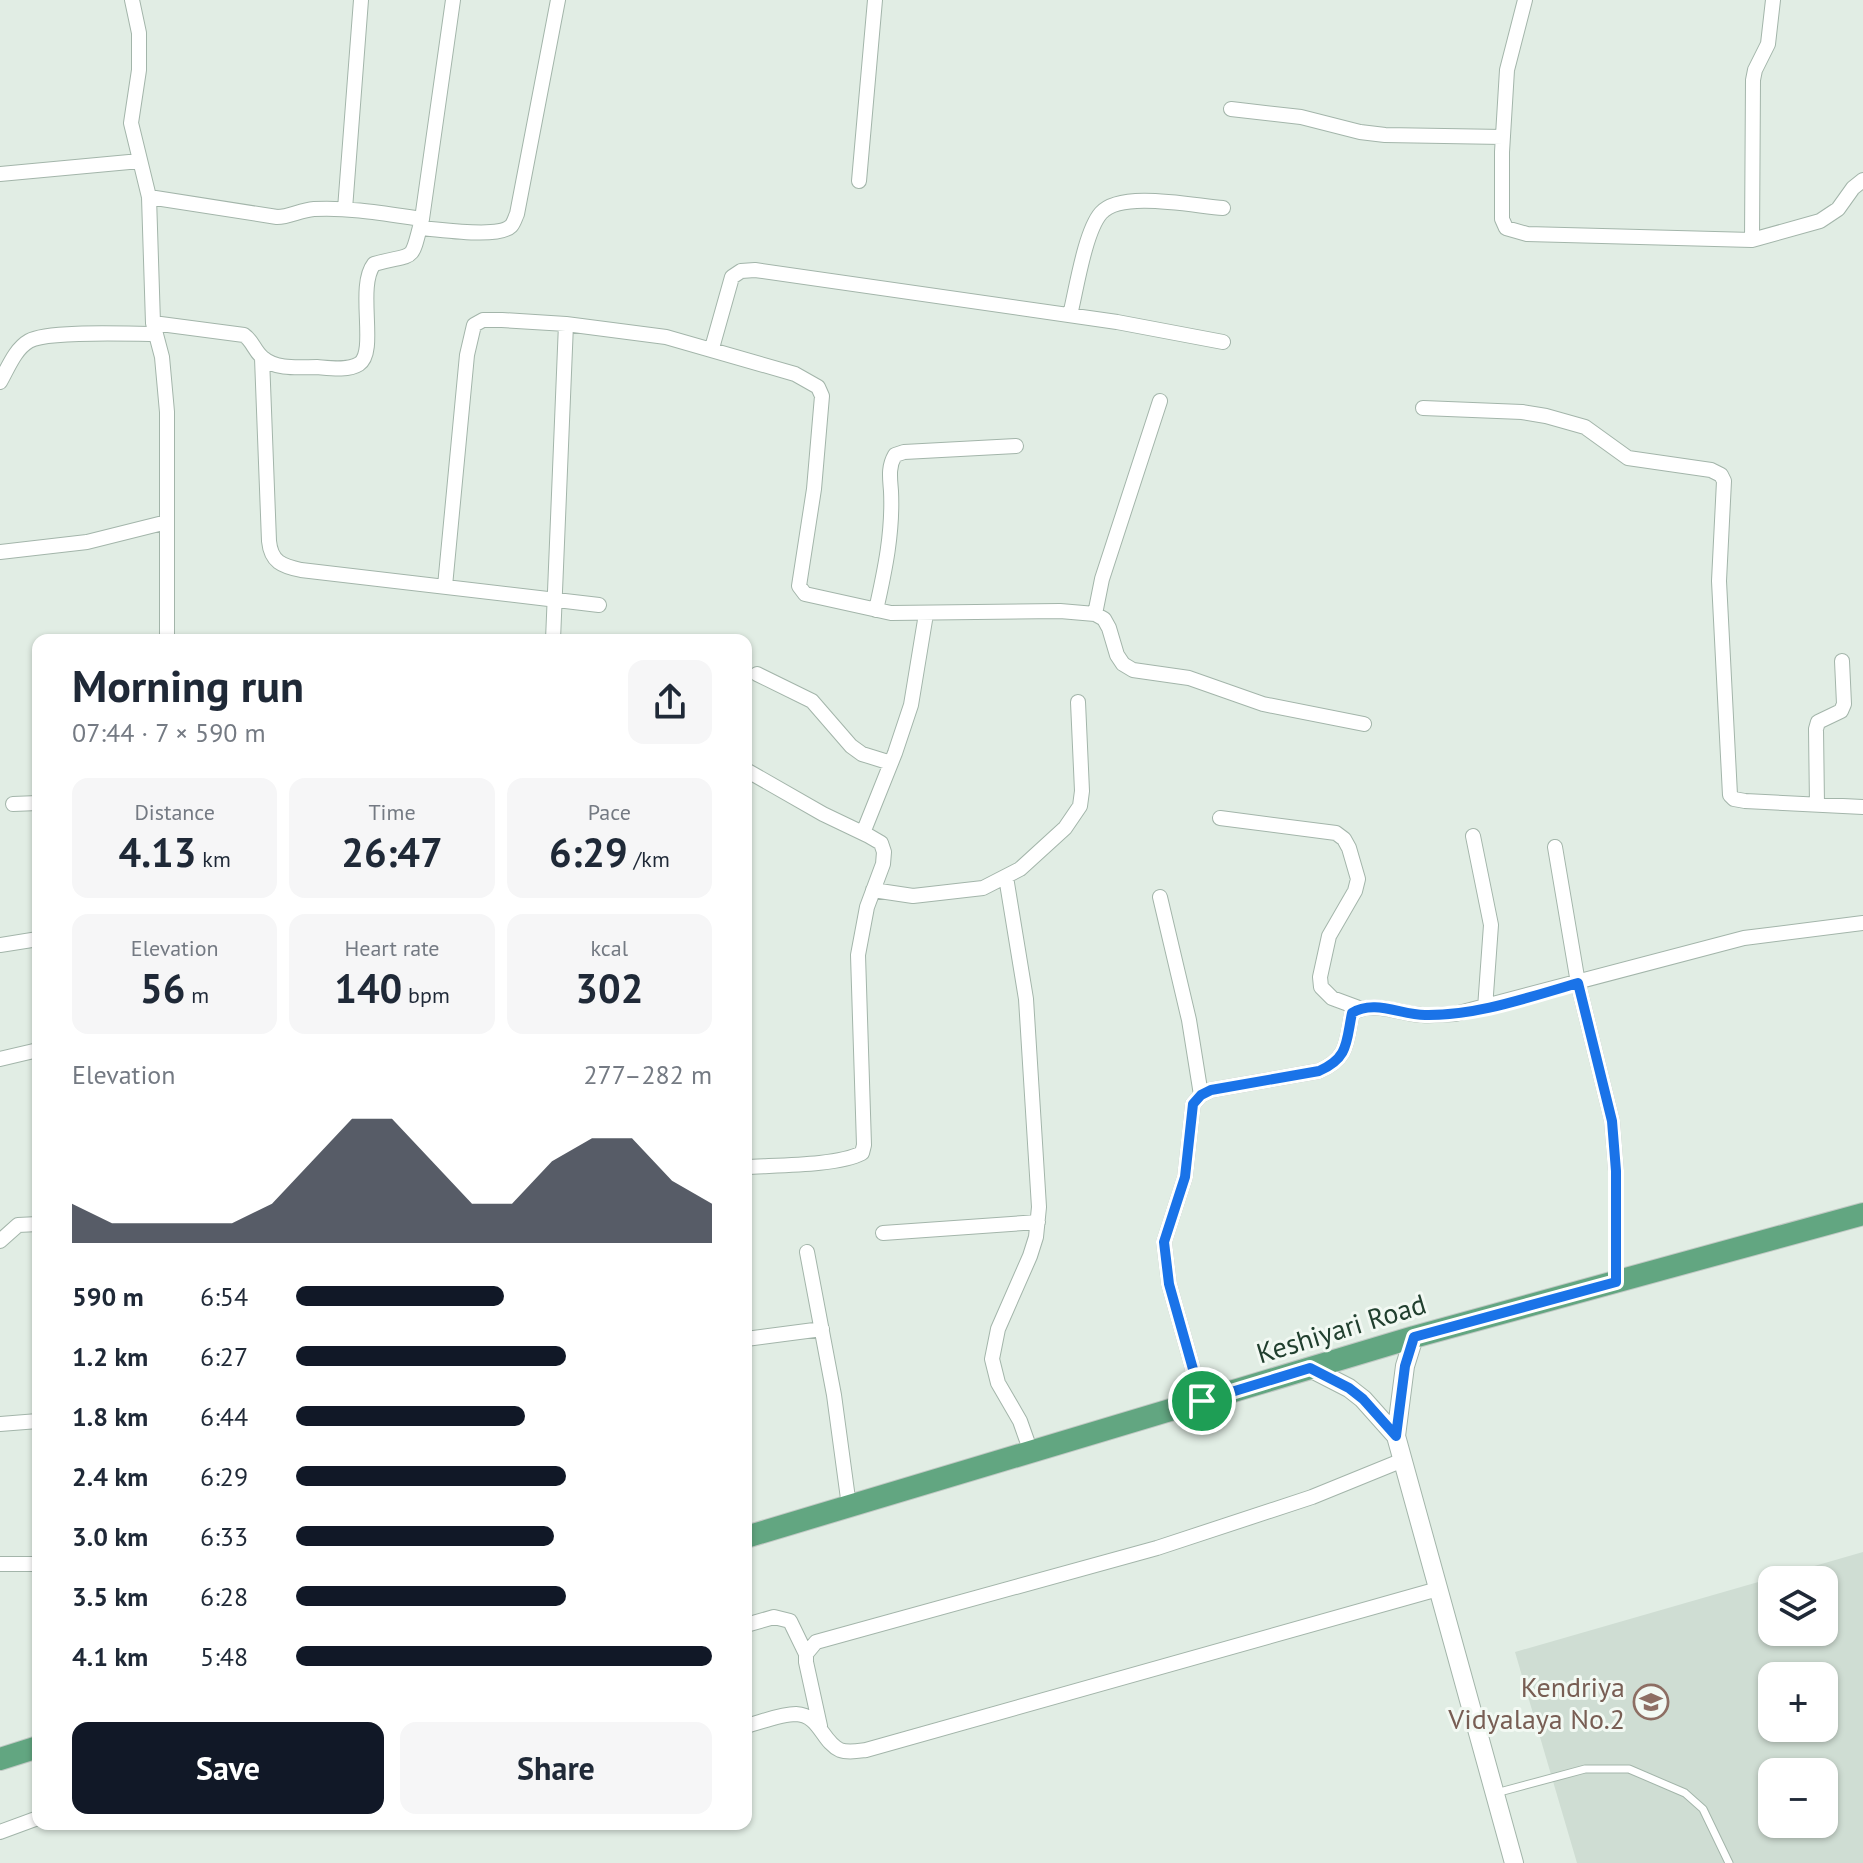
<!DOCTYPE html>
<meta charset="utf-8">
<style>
body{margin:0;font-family:"PT Sans",sans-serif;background:#f6f6f7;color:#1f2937;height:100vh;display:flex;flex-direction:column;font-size:30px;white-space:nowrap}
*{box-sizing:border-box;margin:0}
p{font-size:26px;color:#747a83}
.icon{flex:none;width:44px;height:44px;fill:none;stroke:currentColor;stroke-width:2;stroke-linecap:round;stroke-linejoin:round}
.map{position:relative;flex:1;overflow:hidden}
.sheet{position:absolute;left:32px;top:634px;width:720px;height:1196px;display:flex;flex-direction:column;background:#fff;border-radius:16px;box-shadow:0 2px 6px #0004}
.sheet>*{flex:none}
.buttons{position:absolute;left:1758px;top:1566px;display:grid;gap:16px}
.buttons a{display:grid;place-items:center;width:80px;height:80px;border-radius:16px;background:#fff;box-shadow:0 2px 6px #0004;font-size:40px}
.pin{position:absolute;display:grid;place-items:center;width:68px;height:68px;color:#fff;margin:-34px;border:4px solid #fff;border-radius:50%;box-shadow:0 2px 8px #0007}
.round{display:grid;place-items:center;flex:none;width:84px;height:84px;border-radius:16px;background:#f6f6f7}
.headline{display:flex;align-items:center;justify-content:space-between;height:136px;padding:0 40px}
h1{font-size:44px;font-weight:800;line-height:60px}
.stats{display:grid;grid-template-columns:repeat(3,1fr);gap:12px;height:136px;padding:8px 40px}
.stats div{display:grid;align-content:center;border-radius:16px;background:#f6f6f7;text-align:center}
.stats b{font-size:40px;font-weight:800}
.stats small{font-size:22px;font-weight:400}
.stats p{font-size:22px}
.chart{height:224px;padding:16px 40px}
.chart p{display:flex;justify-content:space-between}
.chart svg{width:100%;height:144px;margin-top:8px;fill:#111827;opacity:.7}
.cta{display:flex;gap:16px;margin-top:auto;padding:16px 40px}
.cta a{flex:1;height:92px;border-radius:16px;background:#111827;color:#fff;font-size:32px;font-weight:800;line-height:92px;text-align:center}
.cta a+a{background:#f6f6f7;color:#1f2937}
ul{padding:0 40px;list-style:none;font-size:26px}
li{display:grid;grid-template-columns:128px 96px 1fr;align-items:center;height:60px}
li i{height:20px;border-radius:10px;background:#111827}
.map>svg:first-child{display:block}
.built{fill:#cfddd3;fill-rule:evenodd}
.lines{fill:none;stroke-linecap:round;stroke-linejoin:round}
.service-casing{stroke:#a3b5aa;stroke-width:9}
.minor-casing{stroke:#a3b5aa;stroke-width:16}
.tertiary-casing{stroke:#a3b5aa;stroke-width:20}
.primary-casing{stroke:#c1c9c4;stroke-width:24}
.service{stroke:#fff;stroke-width:7}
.minor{stroke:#fff;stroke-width:14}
.tertiary{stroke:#fff;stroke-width:18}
.primary{stroke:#62a681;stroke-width:22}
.route-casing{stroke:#fff;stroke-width:16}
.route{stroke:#1a73e8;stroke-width:10}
.labels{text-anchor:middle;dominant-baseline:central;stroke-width:6;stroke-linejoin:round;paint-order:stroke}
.street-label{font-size:28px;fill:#203f2e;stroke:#f2f9f3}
.education-label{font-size:28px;fill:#785e54;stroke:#f2f9f3;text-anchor:end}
</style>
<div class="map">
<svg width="1863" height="1863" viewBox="0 0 1863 1863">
<rect width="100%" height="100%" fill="#e1ede4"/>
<!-- built -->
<path class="built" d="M1863,1552v311h-286l-62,-211zM1772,1580h52v52h-52zM1772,1676h52v52h-52zM1772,1772h52v52h-52z"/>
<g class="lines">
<!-- service casing -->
<g class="service-casing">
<path id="service" d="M1496,1793l89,-24h44l56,24 18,16 26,54"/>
</g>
<!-- minor casing -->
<g class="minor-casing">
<path id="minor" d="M132,0l7,33v37l-8,53 18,74 4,126 9,34 5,55v228
M1525,0l-18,70 -5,82v67l4,9 21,6 225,6 68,-19 18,-12 15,-21 10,-8
M1231,109l70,8 59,15 25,3 118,2
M0,174l140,-13
M859,181l16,-181
M149,197l128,20c13,0 23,-7 37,-8 36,-2 73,5 108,10
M345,209l16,-209
M420,228c19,1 78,11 91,-2 3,-3 4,-8 6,-12l41,-214
M1752,240l1,-160 2,-10 13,-26 5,-44
M1070,315c6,-24 15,-84 31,-102 20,-23 93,-7 122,-5
M153,323l91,12c9,6 10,16 19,23 13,12 37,9 54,9 12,1 31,4 42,-3 19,-12 -3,-77 15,-100 43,-12 36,1 48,-45l31,-219
M712,348l20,-71 9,-6 14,-1 362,52 106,20
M262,358l7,183c2,21 13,25 32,29l298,35
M0,382c8,-14 15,-33 29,-41 19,-11 102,-7 127,-7
M1423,408l99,4 24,4 39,11 43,31 83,12 10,5 3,6 -5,100 11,214 4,4 11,2 118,6
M0,552l87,-10 80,-20
M445,586l22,-231 7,-30 9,-5h19l64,4 100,13 129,37 23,13 4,9 -8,93 -15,97 6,8 86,19 169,-2 35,3 9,5 5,9 8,27 6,9 10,6 56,8 74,26 101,20
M876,610c9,-40 17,-78 15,-119 -1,-13 -3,-24 4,-36l9,-3 112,-6
M1095,614l7,-35 58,-178
M553,640l13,-316
M757,674l55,27 39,45 11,8 29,9
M746,770l77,44 46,22 12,7 3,9 -1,12 -16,43 -9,48 6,190 -2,8c-25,13 -86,12 -116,14
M13,804l25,-1
M1817,805l-1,-76 2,-7 23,-11 3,-7 -2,-43
M1220,818l116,15 8,6 5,9 9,31 -3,12 -26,45 -9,41 1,10 11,11 27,10
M863,833l32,-80 16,-48 15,-91
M1473,836l18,89 -6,83
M1555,847l23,136 34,138 4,50v111
M1006,877l20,122 13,208 -3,30 -6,19 -32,73 -6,30 6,24 22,38 11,31
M873,890l40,6 70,-8 37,-19 45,-41 15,-22 2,-15 -4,-89
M1160,897l29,123 12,75
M0,945l38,-6
M0,1059l38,-9
M883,1233l155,-11
M0,1241l18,-16 20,-1
M807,1252l27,143 15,111
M746,1339l76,-10
M1202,1401l-33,-117 -5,-42 21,-65 8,-73 8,-9 10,-5 108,-19c30,-13 27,-29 33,-58 21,-13 48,1 70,2 11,1 22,-1 33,-1l289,-76 119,-15
M0,1424l38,-3
M0,1564h38
M746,1625l28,-8 16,4 16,33
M746,1726c16,-4 34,-12 50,-12 24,1 26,28 44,36 8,3 18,1 26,0l572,-161
M820,1726l-14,-64v-8l10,-12 341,-94 155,-51 91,-37
M0,1832l38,-14"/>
</g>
<!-- tertiary casing -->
<g class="tertiary-casing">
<path id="tertiary" d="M1414,1337l-9,29 -9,70 118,427
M1310,1368l39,20 14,11 33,37"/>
</g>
<!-- primary casing -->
<g class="primary-casing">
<path id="primary" d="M746,1537l668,-200 449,-123
M0,1759l38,-12"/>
</g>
<!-- service -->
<use href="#service" class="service"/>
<!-- minor -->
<use href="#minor" class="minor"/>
<!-- tertiary -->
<use href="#tertiary" class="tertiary"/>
<!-- primary -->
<use href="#primary" class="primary"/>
</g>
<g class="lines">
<!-- route casing -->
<g class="route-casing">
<path id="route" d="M1578,983l34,138 4,50v111l-202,55 -9,29 -9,70 -33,-37 -14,-11 -39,-20 -108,33 -33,-117 -5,-42 21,-65 8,-73 8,-9 10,-5 108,-19c30,-13 27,-29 33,-58 22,-14 49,2 73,2 51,1 104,-18 153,-32z"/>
</g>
<!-- route -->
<use href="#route" class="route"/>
</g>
<!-- icons -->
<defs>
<g id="school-ring" transform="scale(1.8)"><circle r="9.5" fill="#f2f9f3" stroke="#8d6e63" stroke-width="1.5"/><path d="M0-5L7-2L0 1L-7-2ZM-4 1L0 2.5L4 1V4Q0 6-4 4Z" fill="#8d6e63"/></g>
</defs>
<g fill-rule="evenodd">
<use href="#school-ring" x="1651" y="1702"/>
</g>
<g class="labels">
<!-- street labels -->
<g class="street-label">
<text transform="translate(1341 1328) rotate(-17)">Keshiyari Road</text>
</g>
<!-- education labels -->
<g class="education-label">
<text x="1625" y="1686">Kendriya<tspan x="1625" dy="32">Vidyalaya No.2</tspan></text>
</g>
</g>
</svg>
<div class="buttons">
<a><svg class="icon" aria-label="layers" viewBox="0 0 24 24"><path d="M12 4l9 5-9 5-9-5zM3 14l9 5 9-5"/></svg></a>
<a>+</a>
<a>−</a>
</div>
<div class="pin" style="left:1202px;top:1401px;background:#1e9e55"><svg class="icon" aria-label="arrive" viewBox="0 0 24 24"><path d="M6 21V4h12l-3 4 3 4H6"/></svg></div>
<section class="sheet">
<div class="headline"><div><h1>Morning run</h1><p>07:44 · 7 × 590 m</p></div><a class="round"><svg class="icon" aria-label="share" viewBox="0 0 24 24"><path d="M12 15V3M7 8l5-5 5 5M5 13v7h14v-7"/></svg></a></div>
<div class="stats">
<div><p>Distance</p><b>4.13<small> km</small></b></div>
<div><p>Time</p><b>26:47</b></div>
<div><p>Pace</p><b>6:29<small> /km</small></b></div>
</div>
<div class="stats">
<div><p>Elevation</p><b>56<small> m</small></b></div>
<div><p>Heart rate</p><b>140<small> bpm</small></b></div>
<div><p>kcal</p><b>302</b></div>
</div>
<div class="chart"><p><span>Elevation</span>277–282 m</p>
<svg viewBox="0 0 160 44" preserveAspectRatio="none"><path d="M0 44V32L10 38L20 38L30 38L40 38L50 32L60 19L70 6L80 6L90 19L100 32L110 32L120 19L130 12L140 12L150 25L160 32V44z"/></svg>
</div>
<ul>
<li><b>590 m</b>6:54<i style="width:50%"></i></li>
<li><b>1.2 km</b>6:27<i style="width:65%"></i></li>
<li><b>1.8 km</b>6:44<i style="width:55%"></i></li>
<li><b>2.4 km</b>6:29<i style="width:65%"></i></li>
<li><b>3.0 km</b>6:33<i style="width:62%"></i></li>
<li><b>3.5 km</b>6:28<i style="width:65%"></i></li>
<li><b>4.1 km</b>5:48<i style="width:100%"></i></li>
</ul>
<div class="cta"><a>Save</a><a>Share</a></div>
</section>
</div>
